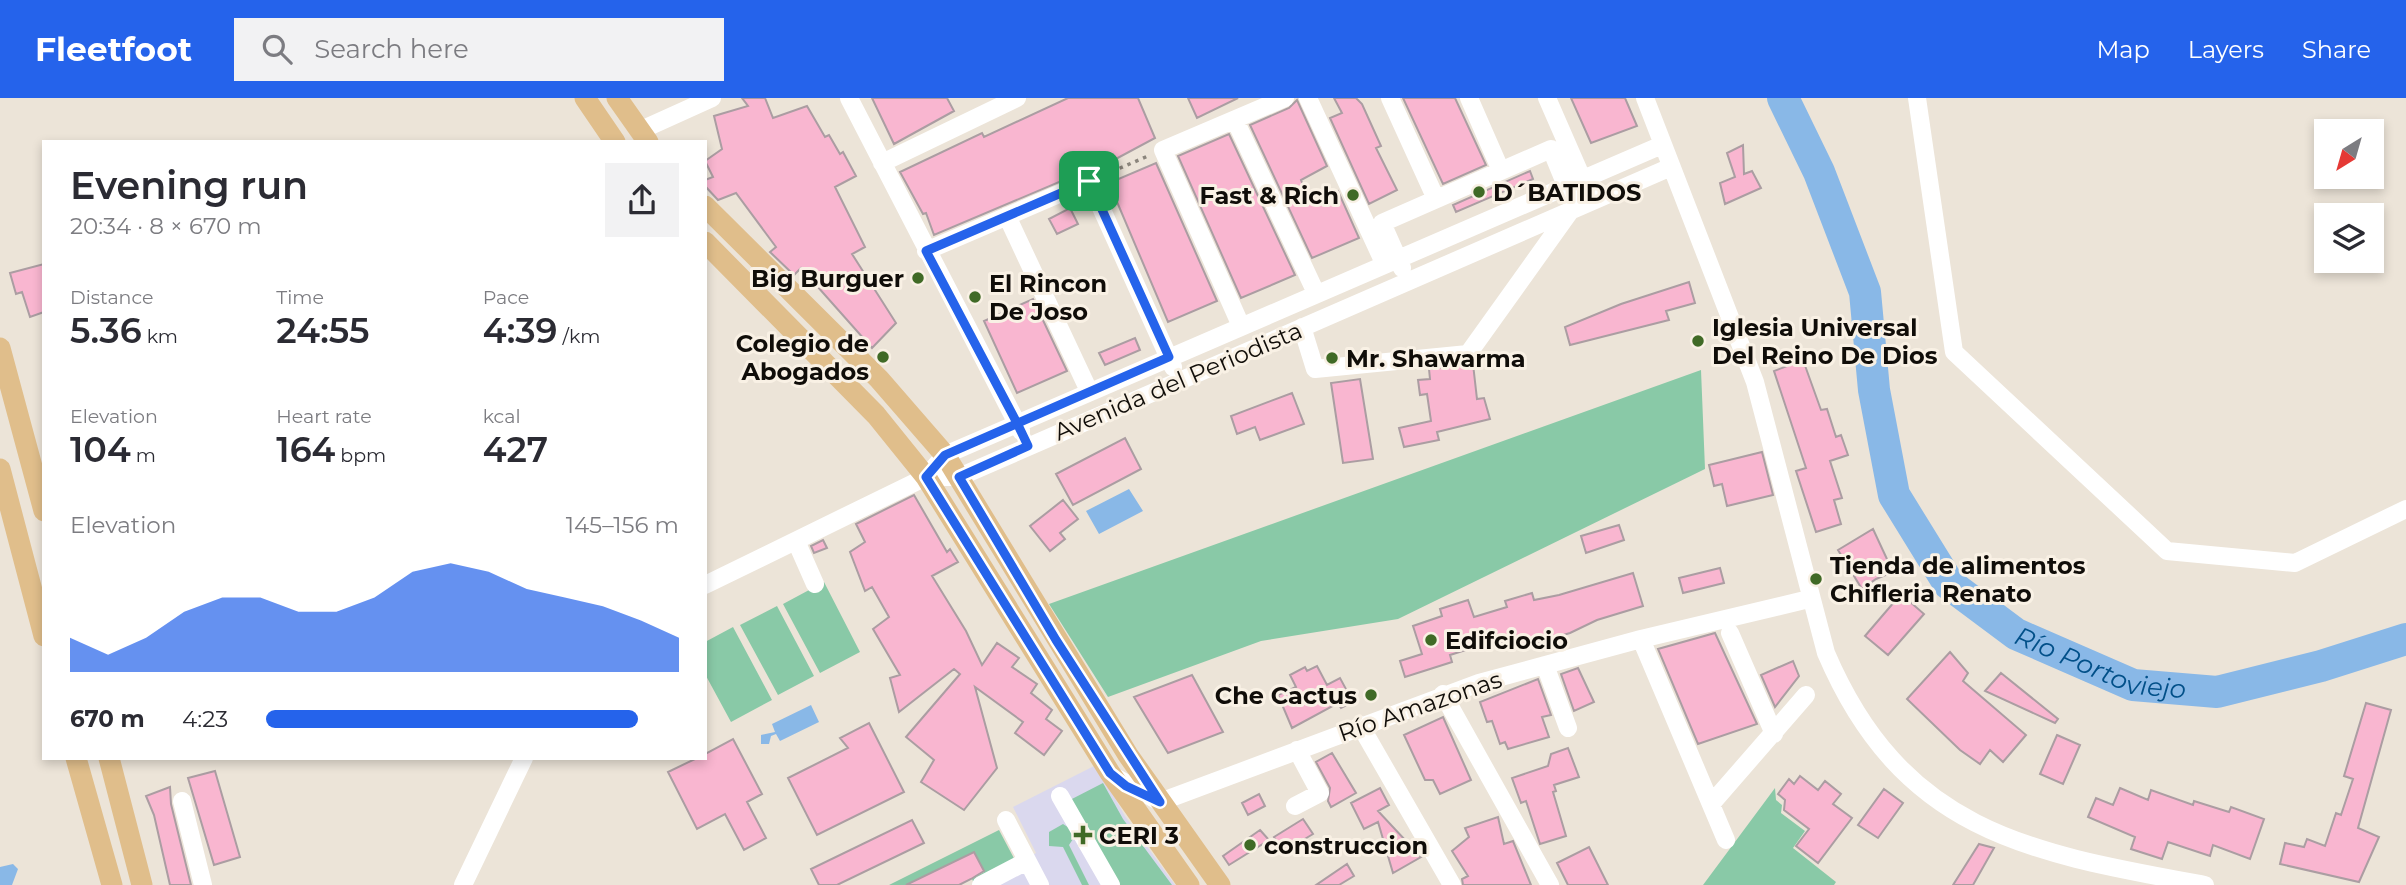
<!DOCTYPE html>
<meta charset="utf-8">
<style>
body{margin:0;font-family:Montserrat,sans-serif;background:#f2f2f3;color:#2b2b33;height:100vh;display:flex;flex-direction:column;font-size:26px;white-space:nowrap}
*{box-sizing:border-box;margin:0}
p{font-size:23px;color:#7c7c81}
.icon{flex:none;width:38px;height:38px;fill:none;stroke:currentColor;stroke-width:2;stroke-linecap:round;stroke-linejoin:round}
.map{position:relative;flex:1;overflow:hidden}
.details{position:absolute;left:42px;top:42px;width:665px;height:620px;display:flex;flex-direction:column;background:#fff;border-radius:0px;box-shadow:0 4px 10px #0003}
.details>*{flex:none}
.needle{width:46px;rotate:217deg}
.controls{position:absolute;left:2314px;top:21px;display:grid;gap:14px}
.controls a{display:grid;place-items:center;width:70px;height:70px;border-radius:0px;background:#fff;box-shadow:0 4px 10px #0003;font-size:35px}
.pin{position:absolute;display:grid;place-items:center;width:60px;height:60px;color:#fff;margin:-30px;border-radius:14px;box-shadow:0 4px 10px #0006}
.round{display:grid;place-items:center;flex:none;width:74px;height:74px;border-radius:0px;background:#f2f2f3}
.overview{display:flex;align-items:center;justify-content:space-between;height:119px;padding:0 28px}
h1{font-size:38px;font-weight:600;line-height:52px}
.figures{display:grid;grid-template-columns:repeat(3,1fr);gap:10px;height:119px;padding:7px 28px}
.figures div{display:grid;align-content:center}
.figures b{font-size:35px;font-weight:600}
.figures small{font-size:19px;font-weight:400}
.figures p{font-size:19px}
.chart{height:196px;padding:14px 28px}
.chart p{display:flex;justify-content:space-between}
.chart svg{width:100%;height:126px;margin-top:7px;fill:#2563eb;opacity:.7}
ul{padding:0 28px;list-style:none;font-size:23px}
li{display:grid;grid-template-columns:112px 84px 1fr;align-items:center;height:52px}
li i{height:18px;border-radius:9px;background:#2563eb}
header{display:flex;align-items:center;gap:42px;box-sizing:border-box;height:98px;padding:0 35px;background:#2563eb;color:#fff}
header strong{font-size:33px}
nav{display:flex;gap:38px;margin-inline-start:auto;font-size:24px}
.search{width:490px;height:63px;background:#f2f2f3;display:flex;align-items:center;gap:18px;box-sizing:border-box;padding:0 24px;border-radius:0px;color:#7c7c81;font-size:26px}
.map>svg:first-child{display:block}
.medical{fill:#dad8ee}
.green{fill:#89c9a7}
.water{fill:#89b8e7}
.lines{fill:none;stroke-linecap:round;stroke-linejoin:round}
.river{stroke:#89b8e7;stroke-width:32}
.building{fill:#f9b6d0;stroke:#ab9da2;stroke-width:2}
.path{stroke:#8b857c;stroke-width:3.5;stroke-dasharray:3.5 5;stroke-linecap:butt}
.minor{stroke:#fff;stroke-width:18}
.major{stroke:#e0be8b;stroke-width:21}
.route-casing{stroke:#fff;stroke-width:14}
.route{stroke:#2563eb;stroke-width:9}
.poi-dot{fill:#406a26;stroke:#f9f1e5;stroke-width:2.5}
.labels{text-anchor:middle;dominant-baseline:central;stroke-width:6;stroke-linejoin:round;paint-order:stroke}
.poi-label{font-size:24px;font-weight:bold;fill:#100d09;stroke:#f9f1e5;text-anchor:start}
.street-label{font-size:24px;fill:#100d09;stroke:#f9f1e5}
.water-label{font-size:26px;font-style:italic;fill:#025089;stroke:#f9f1e5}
</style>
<header>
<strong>Fleetfoot</strong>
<div class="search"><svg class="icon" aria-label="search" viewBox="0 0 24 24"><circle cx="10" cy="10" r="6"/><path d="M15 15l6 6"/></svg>Search here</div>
<nav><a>Map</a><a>Layers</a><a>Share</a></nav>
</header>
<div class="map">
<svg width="2406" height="787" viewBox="0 0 2406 787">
<rect width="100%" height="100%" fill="#ece4d8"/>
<!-- medical -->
<path class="medical" d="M1096,667l29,51 50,69h-199l60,-32 -23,-46z"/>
<!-- green -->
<path class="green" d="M1701,272l4,99 -307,150 -137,22 -153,56 -59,-93z
M824,484l36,70 -40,21 -37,-69z
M777,508l37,70 -36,19 -38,-70z
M733,529l39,73 -41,22 -26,-48v-32z
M1103,685l20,36 49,66h-56l-48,-84z
M1775,690l1,12 6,5 -1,8 24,18 -12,17 43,34 -2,3h-131z
M1063,726l14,9 -8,12 20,40h-7l-19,-38 -14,-1v-14z
M999,732l18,34 -42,21 -3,-6 12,-7 -10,-20 -68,33h-17z"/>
<!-- water -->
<path class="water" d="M1129,391l14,22 -44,23 -13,-23z
M811,607l8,17 -39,19 -4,-7 -5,2 -2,8h-8v-9l14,-3 -3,-8z
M13,766l5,5 -6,16h-12v-18z"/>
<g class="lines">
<!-- river -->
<path class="river" id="s1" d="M1783,0l36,74 46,120 9,98 20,105 55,89 67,50 117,51 84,7 104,-26 85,-27"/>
</g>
<!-- building -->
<path class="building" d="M742,0h23l8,20 34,-12 18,31 4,-2 11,19 3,-2 13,24 -21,11 30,60 -13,7 44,69 -24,25 -71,-80 -7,7 -24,-23 6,-5 -40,-54 -18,7 -13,-14v-6l8,-3 -8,-16 17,-12 -8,-33 34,-10z
M872,0h75l7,13 -60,33z
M1068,0h70l17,40 -56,30 -14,3 -151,64 -8,-22 -3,1 -23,-42 82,-39 2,4z
M1188,0h50l-41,20z
M1334,0h22l6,6 19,42 -5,2 21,42 -28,14 -39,-86 12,-5z
M1403,0h52l31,67 -43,19z
M1571,0h54l12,28 -46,17z
M1297,2l30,66 -26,14 9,24 28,-13 21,47 -47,20 -62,-133 39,-17z
M1229,36l66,141 -54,23 -63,-142z
M1743,47l1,29 8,-3 9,17 -36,16 -5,-21 15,-6 -8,-24z
M1156,65l61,138 -49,21 -59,-139z
M1530,73l3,8 -77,33 -3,-7z
M1070,110l8,16 -21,10 -8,-15z
M44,166v48l-14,5 -8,-25 -6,2 -6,-21z
M1689,184l6,21 -29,8 3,9 -99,25 -5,-18 56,-23z
M1033,201l34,72 -50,22 -33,-72z
M1135,240l5,12 -35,15 -6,-12z
M1803,262l18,50 6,-1 9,28 5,-2 7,20 -18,6 12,37 -8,2 7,24 -25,8 -20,-61 10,-3 -32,-97z
M1473,266l4,35 7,-1 6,21 -53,13 2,8 -35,7 -5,-19 32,-7 -4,-27 -7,1 -2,-15 12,-1 -1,-10z
M1360,281l13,80 -30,4 -12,-80z
M1292,295l12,31 -44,16 -5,-13 -18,7 -6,-18z
M1125,340l16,31 -68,36 -17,-31z
M1762,354l11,43 -46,11 -5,-22 -8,2 -5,-21z
M914,397l33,57 3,-3 8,13 -26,14 34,55 16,34 15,-22 22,15 -7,9 25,17 -6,9 21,17 -6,9 16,12 -18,24 -29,-22 8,-11 -48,-35 22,81 -33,42 -43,-28 13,-22 -28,-23 54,-63 -6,-5 -55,43 -9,-34 10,-3 -27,-46 16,-12 -17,-30 -7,4 -15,-39 15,-10 -9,-18z
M1063,402l15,19 -18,14 5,6 -15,12 -20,-25z
M1619,427l5,15 -38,13 -5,-17z
M1873,431l20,43 -17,7 -14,10 -24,-39z
M823,442l4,8 -13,5 -3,-7z
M1720,470l4,15 -41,10 -4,-15z
M1633,475l10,33 -46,14 -27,13 -51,15 -3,-9 -27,8 -1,-4 -38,12 2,7 -47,15 -5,-16 22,-7 -9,-28 29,-10 -2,-7 28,-9 6,17 33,-10 -2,-6 27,-8 2,7 25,-5z
M1901,496l23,20 -36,41 -23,-19z
M1715,535l42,91 -59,20 -40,-95z
M1950,554l18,21 -5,8 63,54 -23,27 -13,-12 -10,14 -20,-14 -53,-51z
M1793,563l6,15 -24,31 -14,-32z
M1317,568l10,19 13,-7 13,24 -12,6 -3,-5 -46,25 -14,-33 18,-8 -6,-12 15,-8 2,4z
M1578,570l16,34 -20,9 -13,-37z
M2001,575l57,46 -3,4 -70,-32z
M1192,577l31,57 -55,21 -34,-56z
M1538,581l13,36 -9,2 7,20 -41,12 -3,-7 -5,2 -8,-23 -5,1 -7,-20z
M2366,605l25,7 -33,118 21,9 -20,45 -79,-18 5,-21 19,4 3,-8 18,7 11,-33 5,2 12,-36 -9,-3z
M1443,619l28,63 -31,14 -7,-14h-8l-21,-45z
M869,625l35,69 -87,43 -29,-57 60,-30 -8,-10z
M2057,637l23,10 -17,39 -23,-10z
M733,641l29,55 -15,8 19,36 -22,12 -19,-36 -28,15 -29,-57 29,-14h8v-4z
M1568,650l11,29 -25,8 2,6 -3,1 13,44 -26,8 -14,-43 -5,2 -9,-25 36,-12 3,-12z
M1332,655l24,40 -25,14 -3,-6 2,-13 -14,-26z
M215,673l25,86 -26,8 -26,-87z
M1800,678l18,14 7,-9 16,13 -8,10 19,14 -34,45 -22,-17 13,-17 -25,-19 1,-10 -7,-6 11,-15 5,5z
M170,689l1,17 20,81h-21l-16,-70 -8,-19z
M1380,690l9,17 -11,6 43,46 -28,16 -15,-51 -14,7 -13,-26z
M2120,690l28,12 3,-10 42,15 1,-4 35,11 2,-5 33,12 -14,40 -37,-14 -3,11 -42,-14 -6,17 -31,-10 4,-12 -47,-20 8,-19 17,7z
M1884,691l19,14 -25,35 -20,-13z
M1259,696l6,12 -17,9 -6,-12z
M1498,719l6,27 9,-3 18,44h-68l-1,-6 6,-3 -16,-25 17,-14 -4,-9z
M1303,721l10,15 -30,18 -9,-15z
M912,722l12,23 -87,42h-18l-8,-16z
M1260,732l9,10 -40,25 -6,-9z
M1979,746l15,4 -21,37h-20z
M1589,749l19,38h-40l-11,-22z
M974,754l10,19 -13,8 -12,6h-53z
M1347,766l7,12 -15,9h-23z"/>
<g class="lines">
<!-- path -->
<path class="path" d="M1104,77l44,-19"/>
<!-- minor -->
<path class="minor" d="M849,0l172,333
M1308,0l76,165
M1390,0l46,101
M1469,0l32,73
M1547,0l35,80
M1645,0l110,284 71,271c77,180 204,200 379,232
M1917,0l37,254 213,199 128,12 111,-54
M1235,22l81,173
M639,33l73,-33
M882,65l135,-65
M1007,118l82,175
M926,153l163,-70 84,186
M1402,170l-20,-45 169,-74 19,46
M1241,228l-78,-176 122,-52
M1302,229l13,42 153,-15 103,-144
M926,379h33l712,-310
M796,443l19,43
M705,487l221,-108 19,-22 717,-310
M1730,535l44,101
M1641,541l85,201
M1545,567l23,63
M1443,596l107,191
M1360,627l92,160
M1117,680l43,24 319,-119 162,-44 168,-40
M1060,698l51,89
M182,703l21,84
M1712,705l94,-108
M1295,708l25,-13 -23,-43
M1006,722l34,65
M463,787l61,-127
M981,787l46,-24"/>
<!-- major -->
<path class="major" d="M585,0l30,44
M617,0l31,44
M705,108l174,173 66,76 183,300 92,130
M705,144l171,173 50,62 184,296 79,112
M0,250l44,163
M0,371l44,167
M76,660l36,127
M109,660l33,127"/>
</g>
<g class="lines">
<!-- route casing -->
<g class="route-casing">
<path id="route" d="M1089,83l80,176 -224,98 -19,22 184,296 16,13 34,16 -104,-162 -97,-163 69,-31 -11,-23 -91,-172 163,-70"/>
</g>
<!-- route -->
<use href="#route" class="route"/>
</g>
<!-- markers -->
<g class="poi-dot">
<circle cx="1479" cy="94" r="7"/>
<circle cx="1353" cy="97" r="7"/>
<circle cx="918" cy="180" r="7"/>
<circle cx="975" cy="199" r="7"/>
<circle cx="1698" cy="243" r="7"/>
<circle cx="883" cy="259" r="7"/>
<circle cx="1332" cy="260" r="7"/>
<circle cx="1816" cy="481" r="7"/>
<circle cx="1431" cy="542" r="7"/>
<circle cx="1371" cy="597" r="7"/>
<path d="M1079.5 726.5h7v7h7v7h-7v7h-7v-7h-7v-7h7z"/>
<circle cx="1250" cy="747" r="7"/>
</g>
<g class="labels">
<!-- poi labels -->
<g class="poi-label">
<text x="1493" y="94">D´BATIDOS</text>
<text x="1339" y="97" text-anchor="end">Fast &amp; Rich</text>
<text x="904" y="180" text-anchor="end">Big Burguer</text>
<text x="989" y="185">El Rincon<tspan x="989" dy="28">De Joso</tspan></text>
<text x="1712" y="229">Iglesia Universal<tspan x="1712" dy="28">Del Reino De Dios</tspan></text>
<text x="869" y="245" text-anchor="end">Colegio de<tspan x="869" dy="28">Abogados</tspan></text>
<text x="1346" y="260">Mr. Shawarma</text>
<text x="1830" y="467">Tienda de alimentos<tspan x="1830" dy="28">Chifleria Renato</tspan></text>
<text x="1445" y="542">Edifciocio</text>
<text x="1357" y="597" text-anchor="end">Che Cactus</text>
<text x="1099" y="737">CERI 3</text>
<text x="1264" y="747">construccion</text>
</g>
<!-- street labels -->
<g class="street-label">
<text transform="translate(1178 283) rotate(-23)">Avenida del Periodista</text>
<text transform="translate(1420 608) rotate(-19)">Río Amazonas</text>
</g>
<!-- water labels -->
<g class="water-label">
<text stroke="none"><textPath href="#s1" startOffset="695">Río Portoviejo</textPath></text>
</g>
</g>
</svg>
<div class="controls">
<a><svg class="needle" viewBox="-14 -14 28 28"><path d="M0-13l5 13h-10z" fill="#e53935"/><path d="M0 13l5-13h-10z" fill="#7c7c81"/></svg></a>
<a><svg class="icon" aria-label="layers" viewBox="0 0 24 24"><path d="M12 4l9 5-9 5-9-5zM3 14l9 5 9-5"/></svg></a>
</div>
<div class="pin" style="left:1089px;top:83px;background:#1e9e55"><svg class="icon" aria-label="arrive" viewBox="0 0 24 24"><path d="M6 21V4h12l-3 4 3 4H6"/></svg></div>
<section class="details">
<div class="overview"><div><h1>Evening run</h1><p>20:34 · 8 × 670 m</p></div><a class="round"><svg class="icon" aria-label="share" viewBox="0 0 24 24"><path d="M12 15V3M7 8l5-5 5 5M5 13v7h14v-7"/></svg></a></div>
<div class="figures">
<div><p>Distance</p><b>5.36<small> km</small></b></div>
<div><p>Time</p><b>24:55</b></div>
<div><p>Pace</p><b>4:39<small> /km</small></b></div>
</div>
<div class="figures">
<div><p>Elevation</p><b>104<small> m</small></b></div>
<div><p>Heart rate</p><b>164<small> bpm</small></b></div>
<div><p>kcal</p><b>427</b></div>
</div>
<div class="chart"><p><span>Elevation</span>145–156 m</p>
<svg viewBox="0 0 160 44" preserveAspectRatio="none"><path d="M0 44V32L10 38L20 32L30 23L40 18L50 18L60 23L70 23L80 18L90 9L100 6L110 9L120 15L130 18L140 21L150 26L160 32V44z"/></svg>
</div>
<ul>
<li><b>670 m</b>4:23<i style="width:90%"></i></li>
</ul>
</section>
</div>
